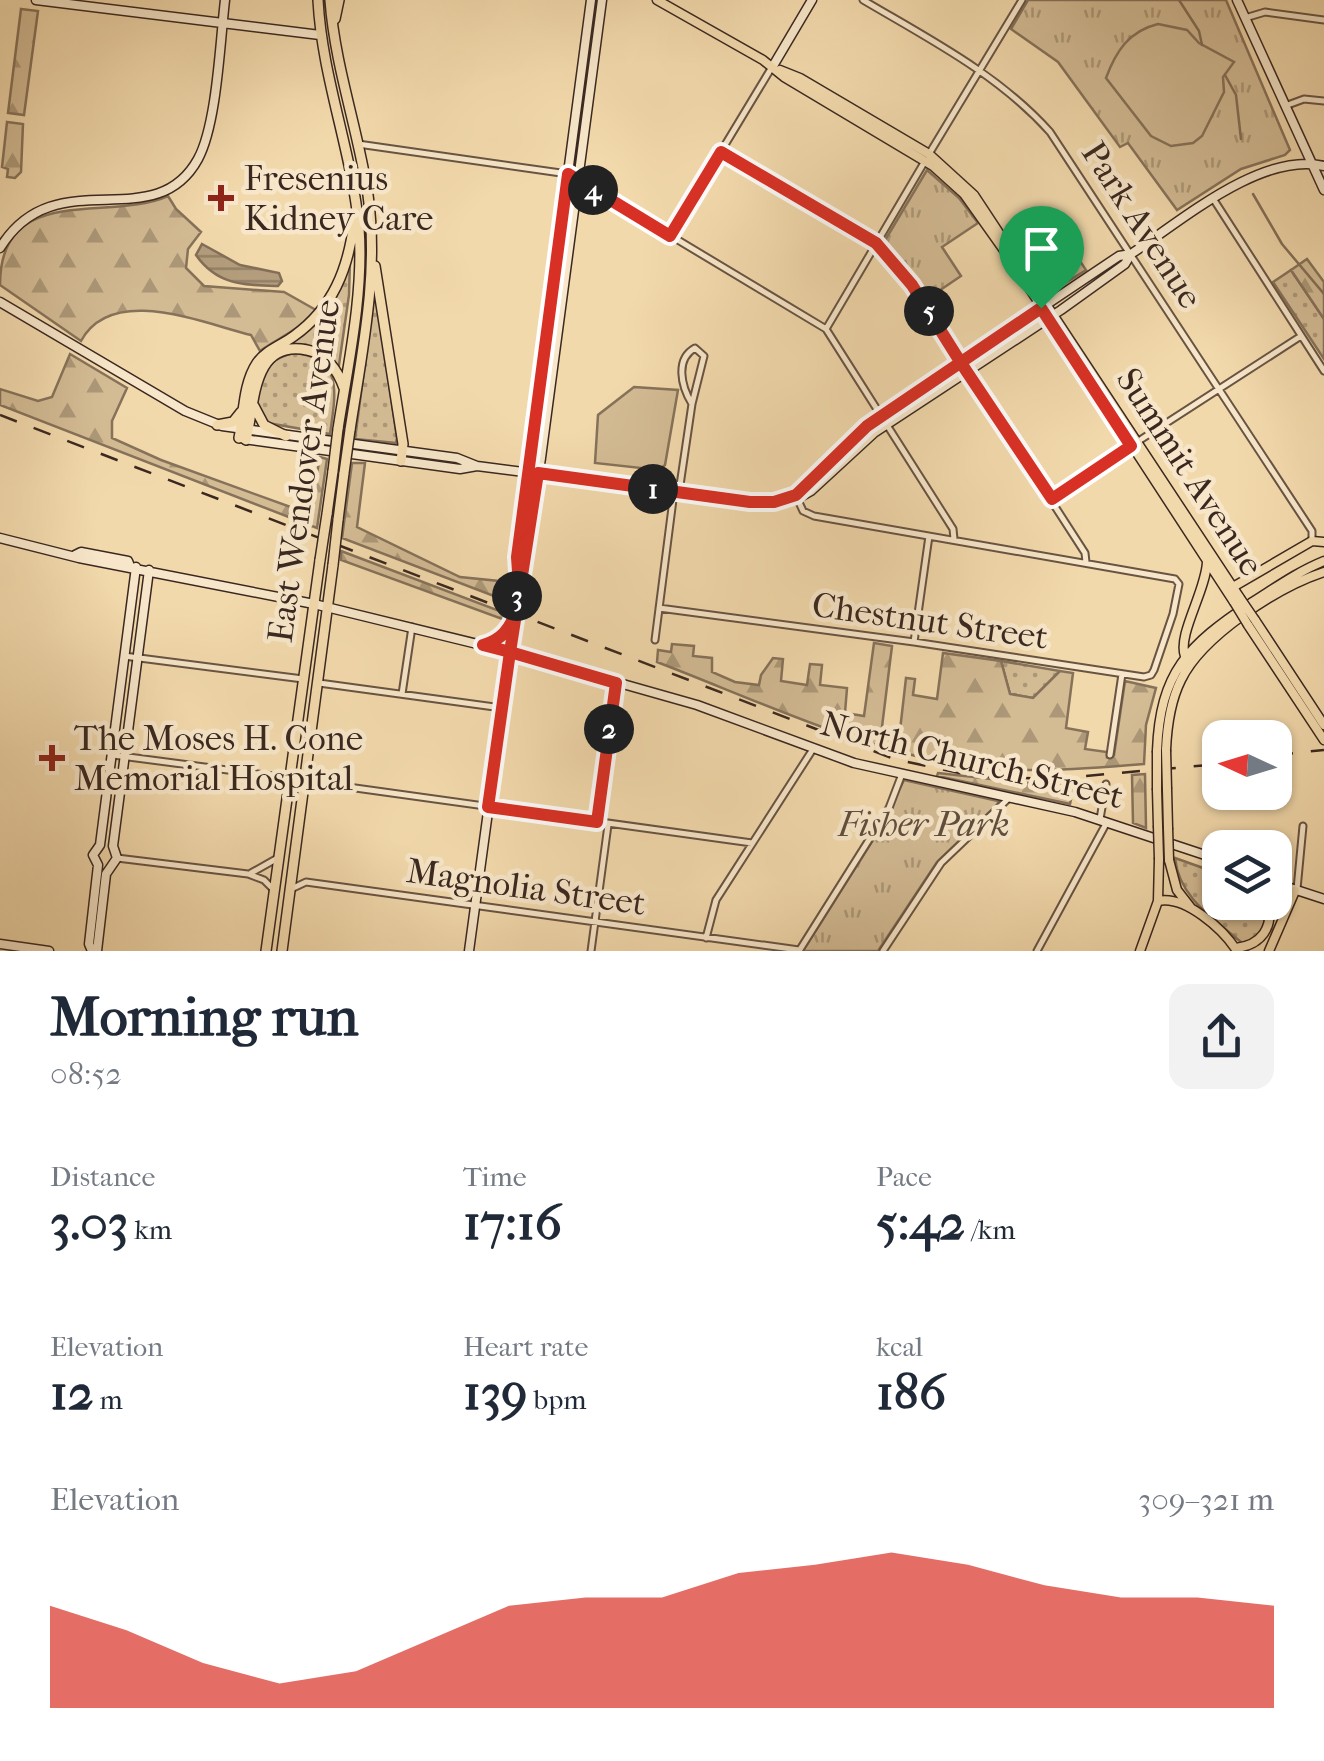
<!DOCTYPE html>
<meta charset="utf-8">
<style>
body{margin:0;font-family:"IM FELL French Canon",serif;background:#f2f2f3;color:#1f2937;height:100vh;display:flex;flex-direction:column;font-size:38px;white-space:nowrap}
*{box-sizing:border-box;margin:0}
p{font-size:32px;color:#747a83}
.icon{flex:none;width:55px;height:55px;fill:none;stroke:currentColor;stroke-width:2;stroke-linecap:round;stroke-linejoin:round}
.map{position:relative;height:951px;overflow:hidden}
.details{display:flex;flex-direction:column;background:#fff;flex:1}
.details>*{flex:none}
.needle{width:65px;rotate:274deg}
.fabs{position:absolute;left:1202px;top:720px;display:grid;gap:20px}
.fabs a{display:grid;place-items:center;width:90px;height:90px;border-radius:20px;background:#fff;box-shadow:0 2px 8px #0004;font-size:50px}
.pin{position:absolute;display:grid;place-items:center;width:85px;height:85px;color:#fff;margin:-102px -42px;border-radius:50% 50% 50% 0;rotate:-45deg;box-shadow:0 0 10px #0007}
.pin .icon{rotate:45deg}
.km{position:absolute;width:50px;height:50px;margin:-25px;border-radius:50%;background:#222;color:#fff;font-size:28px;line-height:50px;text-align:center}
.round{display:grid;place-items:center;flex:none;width:105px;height:105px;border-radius:20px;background:#f2f2f3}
.head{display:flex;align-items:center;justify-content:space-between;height:170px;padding:0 50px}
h1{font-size:55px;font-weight:700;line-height:75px}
.metrics{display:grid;grid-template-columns:repeat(3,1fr);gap:15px;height:170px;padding:10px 50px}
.metrics div{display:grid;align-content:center}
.metrics b{font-size:50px;font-weight:700}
.metrics small{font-size:28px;font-weight:400}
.metrics p{font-size:28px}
.chart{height:280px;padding:20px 50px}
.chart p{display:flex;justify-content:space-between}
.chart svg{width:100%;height:180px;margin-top:10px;fill:#d93025;opacity:.7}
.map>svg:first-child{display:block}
.grass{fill:url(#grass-dots);stroke:#86725a;stroke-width:2.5}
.forest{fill:url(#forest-firs);stroke:#86725a;stroke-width:2.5}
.park{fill:url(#park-tufts);stroke:#86725a;stroke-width:2.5}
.pitch{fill:#d3bb94;stroke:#86725a;stroke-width:2.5}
.water{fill:url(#water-rules);stroke:#836e57;stroke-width:2.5}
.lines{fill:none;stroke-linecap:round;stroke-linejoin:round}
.stream{stroke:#836e57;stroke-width:2.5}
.street-casing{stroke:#685443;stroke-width:9}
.secondary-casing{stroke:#3a2820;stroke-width:11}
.primary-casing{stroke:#3a2820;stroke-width:11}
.highway-casing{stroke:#3a2820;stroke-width:12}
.street{stroke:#f7e6c9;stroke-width:5}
.secondary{stroke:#f7e6c9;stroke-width:8}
.primary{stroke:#f2d9ac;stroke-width:8}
.highway{stroke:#f2d9ac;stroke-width:9}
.rail{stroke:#3a2820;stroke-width:2.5;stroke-dasharray:18 18;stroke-linecap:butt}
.secondary-bridge-casing{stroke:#3a2820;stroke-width:11;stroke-linecap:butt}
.primary-bridge-casing{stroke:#3a2820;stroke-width:11;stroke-linecap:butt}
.highway-bridge-casing{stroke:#3a2820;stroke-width:12;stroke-linecap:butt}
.secondary-bridge{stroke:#f7e6c9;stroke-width:8}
.primary-bridge{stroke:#f2d9ac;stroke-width:8}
.highway-bridge{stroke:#f2d9ac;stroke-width:9}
.route-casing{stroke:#fff;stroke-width:20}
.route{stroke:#d93025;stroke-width:12}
.poi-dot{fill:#8f2418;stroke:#f7e6c9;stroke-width:4}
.labels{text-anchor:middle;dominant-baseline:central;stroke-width:9;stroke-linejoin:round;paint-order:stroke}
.poi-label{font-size:35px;fill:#3a2820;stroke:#f7e6c9;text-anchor:start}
.street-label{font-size:35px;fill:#3a2820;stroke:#f7e6c9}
.park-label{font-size:35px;font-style:italic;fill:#604d3d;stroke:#f7e6c9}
</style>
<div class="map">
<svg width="1324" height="951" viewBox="0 0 1324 951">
<defs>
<pattern id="grass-dots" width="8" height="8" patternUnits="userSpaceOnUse" patternTransform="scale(2.5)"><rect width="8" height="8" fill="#d3bb94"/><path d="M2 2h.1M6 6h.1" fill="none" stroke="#ac9878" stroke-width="1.8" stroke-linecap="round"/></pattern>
<pattern id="forest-firs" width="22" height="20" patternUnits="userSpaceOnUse" patternTransform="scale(2.5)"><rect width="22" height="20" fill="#d3bb94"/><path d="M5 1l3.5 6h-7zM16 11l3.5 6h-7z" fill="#ac9878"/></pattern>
<pattern id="park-tufts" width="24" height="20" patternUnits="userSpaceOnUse" patternTransform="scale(2.5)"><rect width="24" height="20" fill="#d3bb94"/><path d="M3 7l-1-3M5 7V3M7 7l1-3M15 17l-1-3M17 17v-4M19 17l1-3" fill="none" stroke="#ac9878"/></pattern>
<pattern id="water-rules" width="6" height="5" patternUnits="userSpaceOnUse" patternTransform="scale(2.5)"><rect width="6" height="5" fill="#b39d7c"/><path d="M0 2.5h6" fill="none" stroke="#938065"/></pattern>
</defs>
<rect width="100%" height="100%" fill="#f2d9ac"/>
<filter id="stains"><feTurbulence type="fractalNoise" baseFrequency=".002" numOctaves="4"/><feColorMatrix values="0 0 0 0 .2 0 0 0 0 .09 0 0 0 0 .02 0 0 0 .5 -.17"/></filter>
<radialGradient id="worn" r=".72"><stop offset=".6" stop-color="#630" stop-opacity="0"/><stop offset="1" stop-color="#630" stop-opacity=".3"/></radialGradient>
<!-- grass -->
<path class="grass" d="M350,261l-1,34 -11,77 -12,-15 -40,-11c34,-21 51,-49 64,-85z
M1291,270l33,49v40l-51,-77z
M375,286l22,152 -1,5 -41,-4z
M294,353c51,4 41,44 36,81l-62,-11 -11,-17c2,-27 7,-47 37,-53z
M1001,661l59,10 -27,27 -23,-4z
M1175,858l45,16v28l43,1c6,18 -1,36 -21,40 -28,-24 -63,-45 -67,-85z"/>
<!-- forest -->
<path class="forest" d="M21,9l17,2 -14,104 -16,-2z
M7,122l16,2 -2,48 -6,6 -8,-1 1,-8 -6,-2z
M168,196l8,13 25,23 -13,17 -2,19 18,18 80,6 32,18c-16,20 -36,27 -56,41l-9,-16c-49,-12 -139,-51 -170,6l-81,-56c0,-104 108,-62 168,-89z
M1074,252l12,18 -37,23 -11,-17z
M1307,259l17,23v37l-33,-49z
M70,354l57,34 -15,33v17l49,22 135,49 14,2 10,-54 7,2 -10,69 -317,-123v-16l38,12 14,-4z
M352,463h13l-8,64 103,50 49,5 -2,19 -165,-63z
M341,551l164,62v7l-164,-60z
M874,643l18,3 -11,89 18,4 7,-61 9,1 -2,16 24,4 6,-46 58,8 9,33 23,4 27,-27 13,2 -7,55 22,4 -3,17 22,3v5l7,-2 11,-74 31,7 -10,37 -2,39c-69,6 -137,11 -205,-3 -93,-18 -193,-65 -282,-99l1,-12 13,2 1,-8 22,2 -1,10 19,2v14l23,10 24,3 2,-10 12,-17 10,1 -2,22 26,4 3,-21 12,1 -2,20 27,3 -2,25 19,3z
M938,773l90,10 47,-2 -5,23 -133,-28z
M1145,774l1,54 -13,-5 -1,-48z"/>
<!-- park -->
<path class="park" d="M1028,0h198l64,150 -5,5 -44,14 -64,41 -49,-67 -8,4 -62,-85 -47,-33z
M927,170l32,28 19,25 -36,24 19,29 -34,23 -43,-57z
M904,780l94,21v3l-61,58 -59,89h-75l77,-122z"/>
<!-- pitch -->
<path class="pitch" d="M1158,24l29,6 12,13 35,19 -11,15 1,15 -22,44 -9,7 -22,3 -20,-10 -45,-58c10,-27 23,-47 52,-54z
M634,387l44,3 -13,75 -6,5 -64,-7 3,-48z"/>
<!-- water -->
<path class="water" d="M202,244l38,21 39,8 3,8 -4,5c-35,-1 -61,-1 -82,-31z"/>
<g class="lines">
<!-- stream -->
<path class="stream" d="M1179,0l20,31 3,14
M1225,75l11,20 5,44
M1253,194l29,50 42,50"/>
<!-- street casing -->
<g class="street-casing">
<path id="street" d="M863,0c66,39 135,74 187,132l262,399v10
M1245,18l20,-6 59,8
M1285,106l19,-7 20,2
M358,144l210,30
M721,152l155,91 15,14 21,28 173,268 1,9
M929,154l93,-154
M578,180l248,149 127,200 1,10
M1214,200l110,171
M670,236l102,-169
M826,329l99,-168
M695,348l9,8 -12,48c-11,-18 -17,-45 3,-56z
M1137,442l164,-106
M679,492l13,-88
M1052,499l79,-53
M659,608l255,34 230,35 7,-2 3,-5 19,-56 6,-30 -4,-5 -361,-63 -11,-5 -6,-13
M655,640l19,-148
M914,642l15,-106
M124,656l179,23
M319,683l183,25
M402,694l10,-67
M113,755l176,23
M1110,755l12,-81
M305,781l447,62
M1100,819l6,-35
M597,822l19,-139
M117,858l131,16 16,6 9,9
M251,873l25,-14
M1297,889l6,-63
M289,890l17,-8 493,68
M706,938l10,-38 97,-151
M591,951l17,-126
M799,951l90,-143 13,-34
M883,951l58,-88 69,-66
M1037,951l70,-129"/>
</g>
<!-- secondary casing -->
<g class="secondary-casing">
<path id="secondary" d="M36,0l284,35
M1237,0l87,190
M773,66l39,-66
M0,248c55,-90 154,-9 198,-89 19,-35 22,-117 27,-159
M0,302l185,109 37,15 235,32 20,8 290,37 35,-7 9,-5 63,-58 187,-123 64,-46 6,-10c50,-33 131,-103 193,-88
M244,439l216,30 17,-3
M796,495l84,-79 239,-160 12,-2
M0,538l79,20 235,46 196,48 187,53 157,58 221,49 145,48
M75,555l6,-3 47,9 2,5
M519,574l-2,-17 74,-557
M517,601l24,-143 61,-458
M484,645l17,-6 11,-14
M1275,883l49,16
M0,944l49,7
M92,951l-3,-7 9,-79 -5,-10 7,-10 36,-278
M97,951l9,-77 11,-16 -4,-12 36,-276
M469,951l45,-330"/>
</g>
<!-- primary casing -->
<g class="primary-casing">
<path id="primary" d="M657,0l106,60 21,17 149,89 31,28 49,69 221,339
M780,70l20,8 129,76 45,41 266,403
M1233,587l79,-46 12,1
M1255,620l69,105
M1248,625l76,115
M1185,656c-8,-21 21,-65 22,-94
M1166,750c1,-24 4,-48 15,-70 21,-44 97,-93 143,-108
M1157,751c3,-79 31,-106 94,-148 24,-15 46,-31 73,-42
M1167,789l1,39
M1157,790l1,36
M1169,860l8,30 14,18
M1158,901c27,-6 65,28 79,50
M1236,948c25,-3 38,-20 32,-46
M1140,951l18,-50 1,-42
M1269,951l26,-60"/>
</g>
<!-- highway casing -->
<g class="highway-casing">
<path id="highway" d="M318,0c4,78 34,151 41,228 5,65 -11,137 -21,201
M330,0c5,67 28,129 38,195 11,79 -6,157 -18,235
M335,19l4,-19
M375,266l28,178 -2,17
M254,406l10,19 22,11
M217,425l16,-3 8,-10
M239,438c5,-24 4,-54 18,-75 9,-13 25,-18 37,-27 39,-28 54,-67 60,-113
M246,440c9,-35 5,-101 61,-90 19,3 31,21 37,38
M327,514l6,-43
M338,520l6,-47
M266,951l54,-391
M282,951l51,-386"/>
</g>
<!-- street -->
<use href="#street" class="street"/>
<!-- secondary -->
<use href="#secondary" class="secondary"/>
<!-- primary -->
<use href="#primary" class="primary"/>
<!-- highway -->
<use href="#highway" class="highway"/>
<!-- rail -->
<path class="rail" d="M0,415l894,344 80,17 77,3 169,-15
M1275,755l49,-5"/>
<!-- secondary-bridge casing -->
<g class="secondary-bridge-casing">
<path id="secondary-bridge" d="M514,621l3,-20"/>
</g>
<!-- primary-bridge casing -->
<g class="primary-bridge-casing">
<path id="primary-bridge" d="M1240,598l15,22
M1234,602l14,23
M1166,750l1,39
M1157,751v39
M1158,826l1,33
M1168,828l1,32"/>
</g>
<!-- highway-bridge casing -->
<g class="highway-bridge-casing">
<path id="highway-bridge" d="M333,471l5,-42
M344,473l6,-43
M320,560l7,-46
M333,565l5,-45"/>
</g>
<!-- secondary-bridge -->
<use href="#secondary-bridge" class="secondary-bridge"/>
<!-- primary-bridge -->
<use href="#primary-bridge" class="primary-bridge"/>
<!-- highway-bridge -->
<use href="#highway-bridge" class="highway-bridge"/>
</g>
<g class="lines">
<!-- route casing -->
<g class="route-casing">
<path id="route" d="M1041,308l-174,118 -71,69 -22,7h-24l-212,-29 -28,179 106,31 -19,139 -109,-15 22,-155 -27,-7c39,-10 37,-54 34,-88l51,-383 102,62 51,-84 155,91 36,42 44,70 11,17 85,127 79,-53 -90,-138"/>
</g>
<!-- route -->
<use href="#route" class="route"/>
</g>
<!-- markers -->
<g class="poi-dot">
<path d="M216 183h10v10h10v10h-10v10h-10v-10h-10v-10h10z"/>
<path d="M47 743h10v10h10v10h-10v10h-10v-10h-10v-10h10z"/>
</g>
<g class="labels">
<!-- poi labels -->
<g class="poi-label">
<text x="244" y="178">Fresenius<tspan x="244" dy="40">Kidney Care</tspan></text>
<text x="74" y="738">The Moses H. Cone<tspan x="74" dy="40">Memorial Hospital</tspan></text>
</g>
<!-- street labels -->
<g class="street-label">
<text transform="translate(1142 225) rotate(57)">Park Avenue</text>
<text transform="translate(304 471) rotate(-82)">East Wendover Avenue</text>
<text transform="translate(1190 472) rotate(57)">Summit Avenue</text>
<text transform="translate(930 621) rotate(8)">Chestnut Street</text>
<text transform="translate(972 760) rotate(14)">North Church Street</text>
<text transform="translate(526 887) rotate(8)">Magnolia Street</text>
</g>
<!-- park labels -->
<g class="park-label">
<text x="924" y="824">Fisher Park</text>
</g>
</g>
<rect width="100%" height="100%" filter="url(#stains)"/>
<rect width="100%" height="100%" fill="url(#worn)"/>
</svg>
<div class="fabs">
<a><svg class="needle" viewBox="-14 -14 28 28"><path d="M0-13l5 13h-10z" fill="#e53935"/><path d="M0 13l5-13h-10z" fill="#747a83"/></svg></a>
<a><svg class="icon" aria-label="layers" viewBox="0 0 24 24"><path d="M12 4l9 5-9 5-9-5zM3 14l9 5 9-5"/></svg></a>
</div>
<div class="pin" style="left:1041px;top:308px;background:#1e9e55"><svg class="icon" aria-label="arrive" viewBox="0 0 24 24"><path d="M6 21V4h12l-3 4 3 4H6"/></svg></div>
<b class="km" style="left:653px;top:489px">1</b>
<b class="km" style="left:609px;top:729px">2</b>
<b class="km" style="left:517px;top:596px">3</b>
<b class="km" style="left:593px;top:190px">4</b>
<b class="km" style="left:929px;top:311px">5</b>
</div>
<section class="details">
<div class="head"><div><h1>Morning run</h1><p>08:52</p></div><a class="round"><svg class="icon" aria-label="share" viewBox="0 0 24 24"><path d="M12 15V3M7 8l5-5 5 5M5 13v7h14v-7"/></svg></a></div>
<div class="metrics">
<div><p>Distance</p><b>3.03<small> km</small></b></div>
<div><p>Time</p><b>17:16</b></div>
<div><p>Pace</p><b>5:42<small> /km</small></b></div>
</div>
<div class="metrics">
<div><p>Elevation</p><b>12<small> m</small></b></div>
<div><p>Heart rate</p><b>139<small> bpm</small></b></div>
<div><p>kcal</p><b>186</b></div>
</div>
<div class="chart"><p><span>Elevation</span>309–321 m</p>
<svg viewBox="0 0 160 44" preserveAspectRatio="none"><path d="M0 44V19L10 25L20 33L30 38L40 35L50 27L60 19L70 17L80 17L90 11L100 9L110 6L120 9L130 14L140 17L150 17L160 19V44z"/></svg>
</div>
</section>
